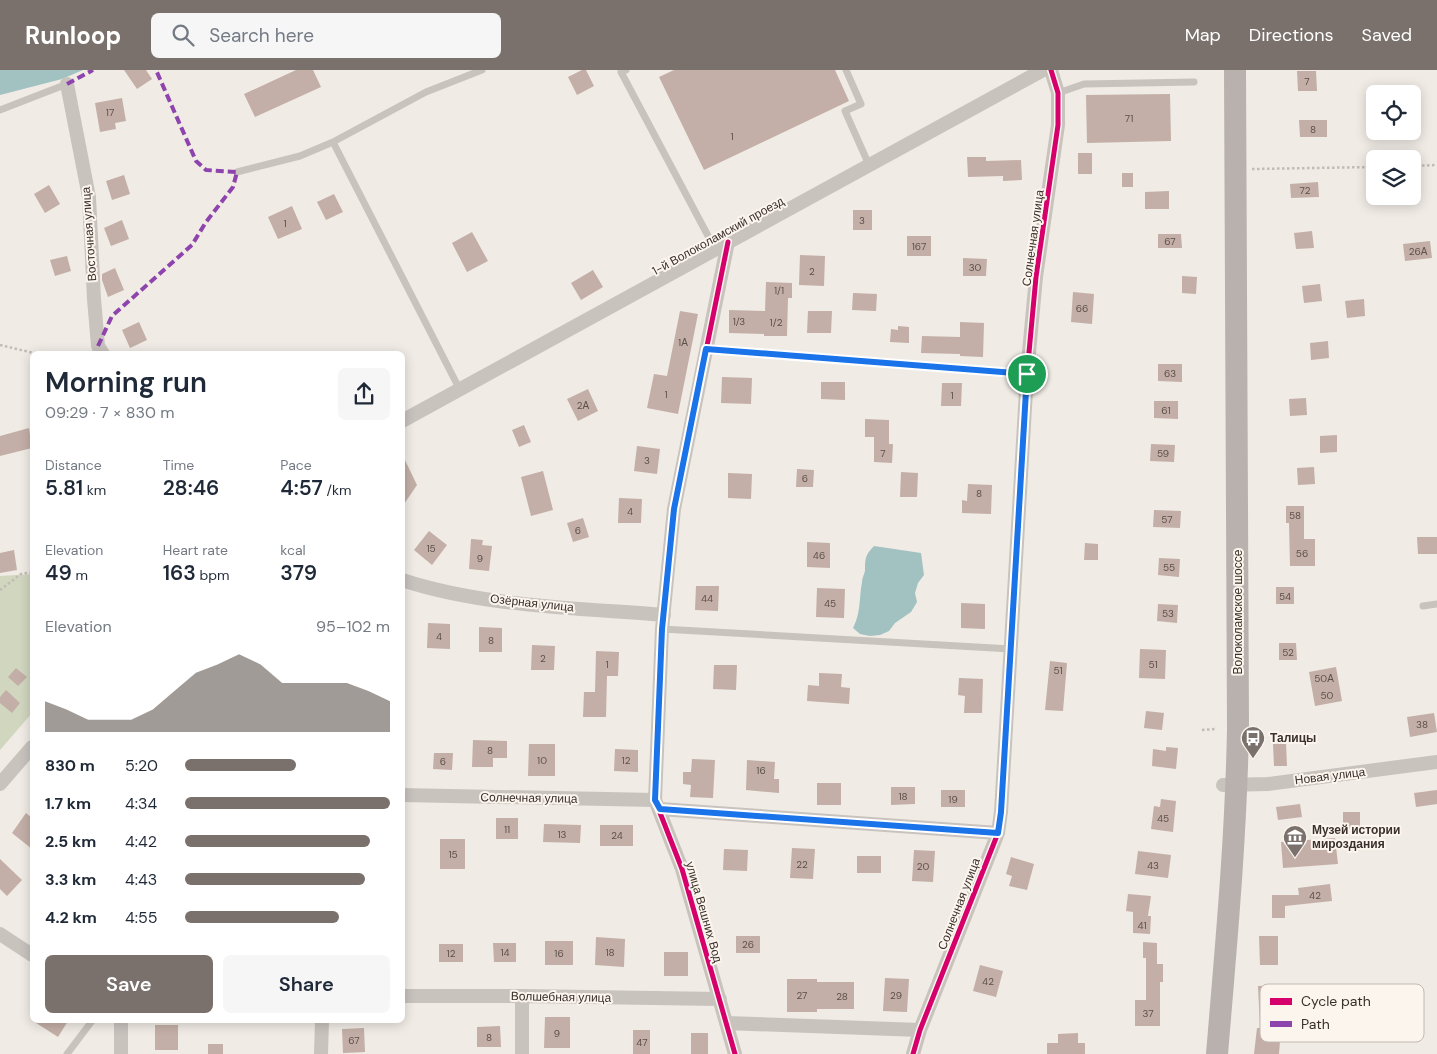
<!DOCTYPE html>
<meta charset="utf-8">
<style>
body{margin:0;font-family:"DM Sans",sans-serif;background:#f6f6f7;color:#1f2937;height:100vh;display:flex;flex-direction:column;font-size:19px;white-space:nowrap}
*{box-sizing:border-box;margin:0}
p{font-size:16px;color:#747a83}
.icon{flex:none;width:28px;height:28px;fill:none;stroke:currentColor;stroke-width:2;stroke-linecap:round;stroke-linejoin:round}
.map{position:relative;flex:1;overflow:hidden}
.drawer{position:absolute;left:30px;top:281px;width:375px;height:672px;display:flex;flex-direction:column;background:#fff;border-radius:8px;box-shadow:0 2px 12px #0003}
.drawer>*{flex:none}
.buttons{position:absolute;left:1366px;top:15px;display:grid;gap:10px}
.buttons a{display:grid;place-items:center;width:55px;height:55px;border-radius:8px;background:#fff;box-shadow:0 2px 12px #0003;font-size:25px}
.pin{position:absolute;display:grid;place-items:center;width:42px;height:42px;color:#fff;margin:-21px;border:2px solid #fff;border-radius:50%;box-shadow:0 1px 5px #0007}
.round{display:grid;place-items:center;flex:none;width:52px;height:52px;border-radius:8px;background:#f6f6f7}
.head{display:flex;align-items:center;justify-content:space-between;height:85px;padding:0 15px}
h1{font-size:28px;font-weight:600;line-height:38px}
.stats{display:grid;grid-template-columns:repeat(3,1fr);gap:8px;height:85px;padding:5px 15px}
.stats div{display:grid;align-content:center}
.stats b{font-size:21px;font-weight:600}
.stats small{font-size:14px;font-weight:400}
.stats p{font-size:14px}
.chart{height:140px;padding:10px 15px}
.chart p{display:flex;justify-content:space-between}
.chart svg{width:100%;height:90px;margin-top:5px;fill:#7a716c;opacity:.7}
.action{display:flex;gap:10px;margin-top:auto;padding:10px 15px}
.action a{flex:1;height:58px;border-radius:8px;background:#7a716c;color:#fff;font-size:20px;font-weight:600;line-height:58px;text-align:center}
.action a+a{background:#f6f6f7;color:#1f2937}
ul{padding:0 15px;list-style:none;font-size:16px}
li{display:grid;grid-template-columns:80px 60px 1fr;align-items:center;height:38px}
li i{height:12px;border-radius:6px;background:#7a716c}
header{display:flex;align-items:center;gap:30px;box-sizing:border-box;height:70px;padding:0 25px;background:#7a716c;color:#fff}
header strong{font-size:24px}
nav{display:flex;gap:28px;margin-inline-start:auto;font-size:18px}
.search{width:350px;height:45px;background:#f6f6f7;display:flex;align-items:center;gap:12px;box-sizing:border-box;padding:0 18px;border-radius:8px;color:#747a83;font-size:19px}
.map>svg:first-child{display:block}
.green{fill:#d1d6bf}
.water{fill:#a1c2c1}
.building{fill:#c3afa7}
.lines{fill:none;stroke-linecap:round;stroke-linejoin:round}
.path{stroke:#c2bbb6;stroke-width:2.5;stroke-dasharray:2.5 2.5;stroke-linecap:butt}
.service{stroke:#c9c3be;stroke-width:7}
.minor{stroke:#c9c3be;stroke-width:14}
.primary{stroke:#b8b1ad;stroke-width:22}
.quiet{stroke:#8e44ad;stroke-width:4;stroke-dasharray:8 4;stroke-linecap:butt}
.cycleway-casing{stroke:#fbf5ee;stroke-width:8}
.cycleway{stroke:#d6006c;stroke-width:5}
.route-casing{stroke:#fff;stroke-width:10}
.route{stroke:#1a73e8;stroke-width:6}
.labels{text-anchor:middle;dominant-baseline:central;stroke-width:4;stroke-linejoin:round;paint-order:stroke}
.number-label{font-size:10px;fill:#5d504a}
.street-label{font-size:12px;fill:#3b302b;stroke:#fbf5ee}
.poi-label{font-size:12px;font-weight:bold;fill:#3b302b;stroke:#fbf5ee;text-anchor:start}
.key{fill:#fbf5ee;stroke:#c1bab4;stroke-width:1}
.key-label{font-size:14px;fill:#3b302b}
</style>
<header>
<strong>Runloop</strong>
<div class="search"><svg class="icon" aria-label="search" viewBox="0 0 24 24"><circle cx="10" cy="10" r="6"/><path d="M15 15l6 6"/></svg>Search here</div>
<nav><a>Map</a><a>Directions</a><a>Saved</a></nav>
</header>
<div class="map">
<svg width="1437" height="984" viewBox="0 0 1437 984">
<rect width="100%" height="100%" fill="#f0ebe5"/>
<!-- green -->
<path class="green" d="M32,504v139l-32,37v-174z"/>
<!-- water -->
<path class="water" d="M0,0h83l-21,9 -62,16z
M874,476l47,7 3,22 -6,8 -3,10 2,9 -6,10 -16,11 -6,8 -9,4 -10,1 -10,-2 -7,-6c8,-15 6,-30 9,-46 0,-4 2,-7 3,-11 0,-12 0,-16 9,-25z"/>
<!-- building -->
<path class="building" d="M124,0h22l6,9 -15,10z
M296,0h17l8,17 -66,30 -11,-23z
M582,0h4l8,16 -17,9 -9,-18z
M674,0h161l14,31 -145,69 -45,-93z
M1297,1h19l1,20h-19z
M1170,24l1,47 -84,2 -1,-48z
M122,28l4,23 -11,2 1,6 -16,3 -5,-29z
M1299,50h28v17h-27z
M1078,83h14v21h-14z
M967,87h19v4l35,-1 1,20 -19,1v-5l-35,1z
M1122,103h11v14h-11z
M124,105l6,19 -18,6 -6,-19z
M1318,112l1,15 -28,1 -1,-14z
M49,115l11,19 -15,9 -11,-19z
M1169,121v18h-24v-17z
M334,124l9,18 -17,8 -9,-18z
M292,136l10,23 -24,10 -10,-22z
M853,140h19v20h-19z
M122,150l7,19 -18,7 -7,-18z
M1312,161l2,17 -18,1 -2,-16z
M472,162l16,29 -21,11 -15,-29z
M1158,164h23l1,14h-24z
M907,166h24v20h-24z
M1430,171l2,17 -27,3 -2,-17z
M800,185l25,1 -1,30 -25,-1z
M67,186l4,15 -16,5 -5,-16z
M963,188l24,1 -1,17h-23z
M115,198l9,22 -16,7 -6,-17v-6z
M593,200l10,17 -22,13 -10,-17z
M1182,206l15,1 -1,17 -14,-1z
M766,212l26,1v15h-4l-1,38h-23v-2l-35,-1v-23l36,1z
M1320,214l2,17 -18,2 -2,-17z
M1073,222l21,2 -2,30 -21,-2z
M853,223l24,1 -1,17 -24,-1z
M1364,229l1,17 -18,2 -2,-17z
M680,241l18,3 -20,100 -31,-6 7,-34 13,2z
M808,241h24l-1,22h-24z
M139,252l8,18 -17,8 -8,-18z
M960,252l24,1 -1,34 -23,-1v-2l-39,-1 1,-17 38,1z
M898,256l11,1v16l-19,-1 1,-13 7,1z
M1328,271l1,17 -18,2 -1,-17z
M1158,294h24v18l-24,-1z
M722,307l30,1 -1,26 -30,-1z
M821,312h24v18l-24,-1z
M942,313h20l-1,23h-20z
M588,319l10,22 -20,10 -11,-22z
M1306,328l1,17 -17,1 -1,-17z
M1154,331h24v18l-24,-1z
M865,349l24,1v24h4l-1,19 -18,-1v-25h-9z
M524,355l7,17 -12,5 -7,-17z
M29,358l3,20 -32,8v-20z
M1337,365v17l-17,1v-17z
M1151,374l24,1 -1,17 -24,-1z
M637,376l23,3 -3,25 -23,-3z
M402,384l15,31 -15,22z
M1314,397l1,17 -17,1 -1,-17z
M797,399l17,1 -1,17h-17z
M543,401l10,39 -22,6 -10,-39z
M901,402l17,1 -1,24h-17z
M728,403l24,1 -1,25 -23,-1z
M968,414l24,1 -1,29 -29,-1v-13l5,1z
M619,428l23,1 -1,24h-23z
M1286,436h18v33h11v27h-25l-1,-43h-3z
M1154,440l27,1 -1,17 -27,-1z
M583,448l6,19 -16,5 -6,-19z
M429,461l18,14 -15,20 -18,-15z
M1417,467h20v17h-19z
M471,469l12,1 -1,5 10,1 -3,25 -20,-2z
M807,472l23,1v25l-23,-1z
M1085,473l13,1v16h-14z
M14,480l3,20 -17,3v-20z
M1159,488l21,1 -1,18 -21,-2z
M696,516h23l-1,25 -23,-1z
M1276,517h18v17h-18z
M817,518l28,1 -1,29 -28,-1z
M961,533l24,1v25l-24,-1z
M1158,534l20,1 -1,18 -20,-2z
M428,553l22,1v25l-23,-1z
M479,557l23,1v24h-23z
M1279,573h17l1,17h-18z
M532,575l23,1 -1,24h-23z
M1140,579l26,1 -1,29 -26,-1z
M596,581l23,1 -1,24h-11l-1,41h-23l1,-25h11z
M1050,591l17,2 -4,48 -18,-1z
M714,595h23l-1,25 -23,-1z
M1336,597l6,34 -27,5 -6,-34z
M16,598l11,9 -9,9 -10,-9z
M819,603l23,1 -1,13 9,1 -1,16 -42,-3 1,-16 11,1z
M959,608l24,1 -1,34h-18l1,-17 -7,-1z
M6,620l14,13 -8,10 -12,-10v-6z
M1146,641l18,2 -2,17 -18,-2z
M1434,643l3,19 -27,5 -3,-20z
M473,670l34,1v17h-14v9h-21z
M1286,673l1,23h-13l-1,-22z
M529,674h26v32h-27z
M1166,677l12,1 -2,21 -24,-3 1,-17 13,2z
M615,679l23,1v22l-24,-1z
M434,683h19l-1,17 -19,-1z
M692,689l23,1 -2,38 -23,-1 1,-12 -8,-1v-12h8z
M747,690l28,2 -1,17h5v14l-33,-3z
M817,713h24v22h-24z
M891,717h24v17l-24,1z
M941,720h24v17h-24z
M1437,720v14l-21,3 -2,-14z
M1161,729l15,2 -3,31 -22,-3 3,-23 6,1z
M1300,734l2,13 -24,3 -2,-13z
M1343,742h17v17h-17z
M26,743l6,5v31l-20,-16z
M496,748h22v21h-22z
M544,754l37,1 -1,18 -37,-1z
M600,755h33v21h-33z
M1335,768l3,26 -55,4 -2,-26z
M440,769h25v30h-25z
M792,778l23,1 -2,30 -23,-1z
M724,779l24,1 -1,21 -24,-1z
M914,780l21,1 -2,31 -21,-1z
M1138,781l33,4 -3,23 -33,-4z
M857,786h24v17h-24z
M1011,787l23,7 -7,26 -18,-4 3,-10 -6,-2z
M0,789l22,21 -15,16 -7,-7z
M1330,814l2,17 -47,5v12h-13v-23h27l-1,-7z
M1128,824l23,2 -3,20h3l-1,18 -17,-1v-21l-7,-1z
M736,866h24v17h-24z
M1259,866h19v29h-18z
M596,867l29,2 -1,28 -29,-2z
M545,871h28v24h-28z
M1143,872l14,1v21h6v18h-3v44h-25v-26h11v-42h-3z
M493,873h23v19h-22z
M439,874h24v18h-24z
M664,882h24v24h-24z
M980,895l23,6 -7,26 -23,-6z
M885,908l24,1 -2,33 -24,-1z
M787,909h30v3h37v27h-37v3h-30z
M1283,915l2,30h-3l-3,39h-25l3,-26h3l-2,-42z
M545,947h25v31h-26z
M33,951h35l-10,16z
M155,955h23v25h-23z
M500,956l1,21h-24v-20z
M364,958l1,24 -22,1 -1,-24z
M633,960h17v24h-17z
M691,963h17v21h-17z
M1078,963v10h7v11h-38v-11h11v-9z
M208,974h15v10h-15z"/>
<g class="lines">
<!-- path -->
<path class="path" d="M1412,96l25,-1
M1252,99l123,-2
M0,275l38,9
M0,520l21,-16 11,-2
M1202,660l13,-1"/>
<!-- service -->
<path class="service" d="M626,0l-5,2 94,177
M846,0l15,34 -16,7 24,54
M1058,23l26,-9 110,-2
M0,40l67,-26
M237,102l63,-16 33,-14
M706,279l321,25
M460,320l-127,-248 93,-50 56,-22
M1423,536l14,-2
M662,559l349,20
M67,984l25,-33"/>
<!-- minor -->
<path class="minor" d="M67,14l22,113 5,102 4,47 5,8
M728,172l-54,267 -12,120 -7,171 27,69 53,185
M402,351l641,-351
M402,510c83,27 176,28 262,35
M0,714l32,-37
M1223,715l45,-1 169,-22
M402,725l253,5
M660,739l338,24
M0,864l32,21
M402,926h120l198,3
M522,926v58
M726,953l194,7
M121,984v-33
M321,984l1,-33
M913,984l7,-24 78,-197 3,-21 26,-438 9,-97 22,-152v-32l-7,-23"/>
<!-- primary -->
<path class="primary" d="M1217,984c9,-108 19,-216 21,-325l-3,-659"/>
<!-- quiet -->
<path class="quiet" d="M67,14l26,-14
M98,276l14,-30 80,-71 14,-23 27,-35 4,-15 -31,-2 -10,-9 -40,-91"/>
<!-- cycleway casing -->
<g class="cycleway-casing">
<path id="cycleway" d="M728,172l-54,267 -12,120 -7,171 27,69 53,185
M913,984l7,-24 78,-197 3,-21 26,-438 9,-97 22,-152v-32l-7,-23"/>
</g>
<!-- cycleway -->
<use href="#cycleway" class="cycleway"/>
</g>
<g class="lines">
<!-- route casing -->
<g class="route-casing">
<path id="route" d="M706,279l321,25 -26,438 -3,21 -338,-24 -5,-9 7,-171 12,-120z"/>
</g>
<!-- route -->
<use href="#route" class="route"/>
</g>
<!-- icons -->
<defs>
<g id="bus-pin" transform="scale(1.25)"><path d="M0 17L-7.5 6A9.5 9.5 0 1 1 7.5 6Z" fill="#7a716c" stroke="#fbf5ee"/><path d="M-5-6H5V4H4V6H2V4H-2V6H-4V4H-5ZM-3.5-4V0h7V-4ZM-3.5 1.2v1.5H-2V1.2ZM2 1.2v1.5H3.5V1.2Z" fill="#fff"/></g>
<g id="museum-pin" transform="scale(1.25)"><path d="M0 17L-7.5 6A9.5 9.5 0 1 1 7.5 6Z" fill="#7a716c" stroke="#fbf5ee"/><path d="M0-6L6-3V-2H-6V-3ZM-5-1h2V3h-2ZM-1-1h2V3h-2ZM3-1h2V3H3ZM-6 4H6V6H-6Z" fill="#fff"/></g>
</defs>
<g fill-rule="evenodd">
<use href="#bus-pin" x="1253" y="668"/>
<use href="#museum-pin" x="1295" y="767"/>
</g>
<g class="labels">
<!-- number labels -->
<g class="number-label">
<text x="1307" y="11">7</text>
<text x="110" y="42">17</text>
<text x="1129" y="48">71</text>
<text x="1313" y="59">8</text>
<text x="732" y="66">1</text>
<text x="1305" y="120">72</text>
<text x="862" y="150">3</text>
<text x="285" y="153">1</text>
<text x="1170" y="171">67</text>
<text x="919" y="176">167</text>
<text x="1418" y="181">26А</text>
<text x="975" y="197">30</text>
<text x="812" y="201">2</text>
<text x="779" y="220">1/1</text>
<text x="1082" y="238">66</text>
<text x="739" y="251">1/3</text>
<text x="776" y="252">1/2</text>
<text x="683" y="272">1А</text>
<text x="1170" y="303">63</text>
<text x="666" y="324">1</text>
<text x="952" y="325">1</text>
<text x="583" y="335">2А</text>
<text x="1166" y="340">61</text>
<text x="883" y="383">7</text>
<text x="1163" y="383">59</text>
<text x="647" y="390">3</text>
<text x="805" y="408">6</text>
<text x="979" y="423">8</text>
<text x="630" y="441">4</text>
<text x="1295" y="445">58</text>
<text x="1167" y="449">57</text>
<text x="578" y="460">6</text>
<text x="431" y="478">15</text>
<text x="1302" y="483">56</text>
<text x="819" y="485">46</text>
<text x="480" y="488">9</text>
<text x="1169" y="497">55</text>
<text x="1285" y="526">54</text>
<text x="707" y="528">44</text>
<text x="830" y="533">45</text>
<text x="1168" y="543">53</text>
<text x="439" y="566">4</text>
<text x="491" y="570">8</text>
<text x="1288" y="582">52</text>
<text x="543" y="588">2</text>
<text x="607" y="594">1</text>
<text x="1153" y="594">51</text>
<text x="1058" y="600">51</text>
<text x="1324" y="608">50А</text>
<text x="1327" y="625">50</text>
<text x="1422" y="654">38</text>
<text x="490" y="680">8</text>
<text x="542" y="690">10</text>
<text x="626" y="690">12</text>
<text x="443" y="691">6</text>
<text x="761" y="700">16</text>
<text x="903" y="726">18</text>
<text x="953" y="729">19</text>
<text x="1163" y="748">45</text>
<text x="507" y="759">11</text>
<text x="562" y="764">13</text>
<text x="617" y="765">24</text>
<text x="453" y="784">15</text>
<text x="802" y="794">22</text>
<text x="1153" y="795">43</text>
<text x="923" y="796">20</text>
<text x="1315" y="825">42</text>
<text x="1142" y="855">41</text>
<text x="748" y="874">26</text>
<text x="505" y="882">14</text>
<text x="610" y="882">18</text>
<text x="451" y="883">12</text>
<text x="559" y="883">16</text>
<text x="988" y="911">42</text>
<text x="802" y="925">27</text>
<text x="896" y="925">29</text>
<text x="842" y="926">28</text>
<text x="1148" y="943">37</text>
<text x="557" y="963">9</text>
<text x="489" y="967">8</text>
<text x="354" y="970">67</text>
<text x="642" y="972">47</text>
</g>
<!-- street labels -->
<g class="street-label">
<text transform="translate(89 164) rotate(-94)">Восточная улица</text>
<text transform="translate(718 166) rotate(-29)">1-й Волоколамский проезд</text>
<text transform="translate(1033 168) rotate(-82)">Солнечная улица</text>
<text transform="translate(532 533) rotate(6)">Озёрная улица</text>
<text transform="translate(1238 542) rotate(-90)">Волоколамское шоссе</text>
<text transform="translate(1330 706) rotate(-7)">Новая улица</text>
<text transform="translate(529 728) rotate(1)">Солнечная улица</text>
<text transform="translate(959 834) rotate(-69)">Солнечная улица</text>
<text transform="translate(704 842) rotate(74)">улица Вешних Вод</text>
<text transform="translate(561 927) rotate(1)">Волшебная улица</text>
</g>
<!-- poi labels -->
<g class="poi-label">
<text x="1270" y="668">Талицы</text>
<text x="1312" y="760">Музей истории<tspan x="1312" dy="14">мироздания</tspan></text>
</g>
</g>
<!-- legend -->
<rect x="1260" y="914" width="164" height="58" rx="8" class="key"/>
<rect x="1270" y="928" width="22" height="7" fill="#d6006c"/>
<rect x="1270" y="951" width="22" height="6" fill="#8e44ad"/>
<g class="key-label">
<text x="1301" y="936">Cycle path</text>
<text x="1301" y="959">Path</text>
</g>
</svg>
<div class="buttons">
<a><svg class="icon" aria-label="locate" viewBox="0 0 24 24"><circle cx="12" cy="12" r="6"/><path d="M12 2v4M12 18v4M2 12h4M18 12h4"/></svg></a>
<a><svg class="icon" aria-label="layers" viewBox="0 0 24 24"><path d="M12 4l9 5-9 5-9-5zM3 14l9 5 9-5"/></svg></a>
</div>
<div class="pin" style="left:1027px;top:304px;background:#1e9e55"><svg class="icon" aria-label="arrive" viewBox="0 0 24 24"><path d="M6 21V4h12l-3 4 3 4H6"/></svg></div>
<section class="drawer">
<div class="head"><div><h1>Morning run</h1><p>09:29 · 7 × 830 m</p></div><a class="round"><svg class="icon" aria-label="share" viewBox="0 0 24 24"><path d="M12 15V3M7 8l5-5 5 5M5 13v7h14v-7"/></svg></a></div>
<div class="stats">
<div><p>Distance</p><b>5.81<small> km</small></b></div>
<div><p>Time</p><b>28:46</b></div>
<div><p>Pace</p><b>4:57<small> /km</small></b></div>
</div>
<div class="stats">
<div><p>Elevation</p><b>49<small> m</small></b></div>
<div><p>Heart rate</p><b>163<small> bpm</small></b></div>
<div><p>kcal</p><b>379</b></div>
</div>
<div class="chart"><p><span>Elevation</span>95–102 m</p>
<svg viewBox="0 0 160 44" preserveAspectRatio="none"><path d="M0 44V29L10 33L20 38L30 38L40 38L50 33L60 24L70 15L80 11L90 6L100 11L110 20L120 20L130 20L140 20L150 24L160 29V44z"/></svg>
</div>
<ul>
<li><b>830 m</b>5:20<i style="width:54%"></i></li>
<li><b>1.7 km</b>4:34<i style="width:100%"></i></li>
<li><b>2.5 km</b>4:42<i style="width:90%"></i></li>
<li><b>3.3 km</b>4:43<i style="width:88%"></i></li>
<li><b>4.2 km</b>4:55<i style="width:75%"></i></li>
</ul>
<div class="action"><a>Save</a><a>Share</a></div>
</section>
</div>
